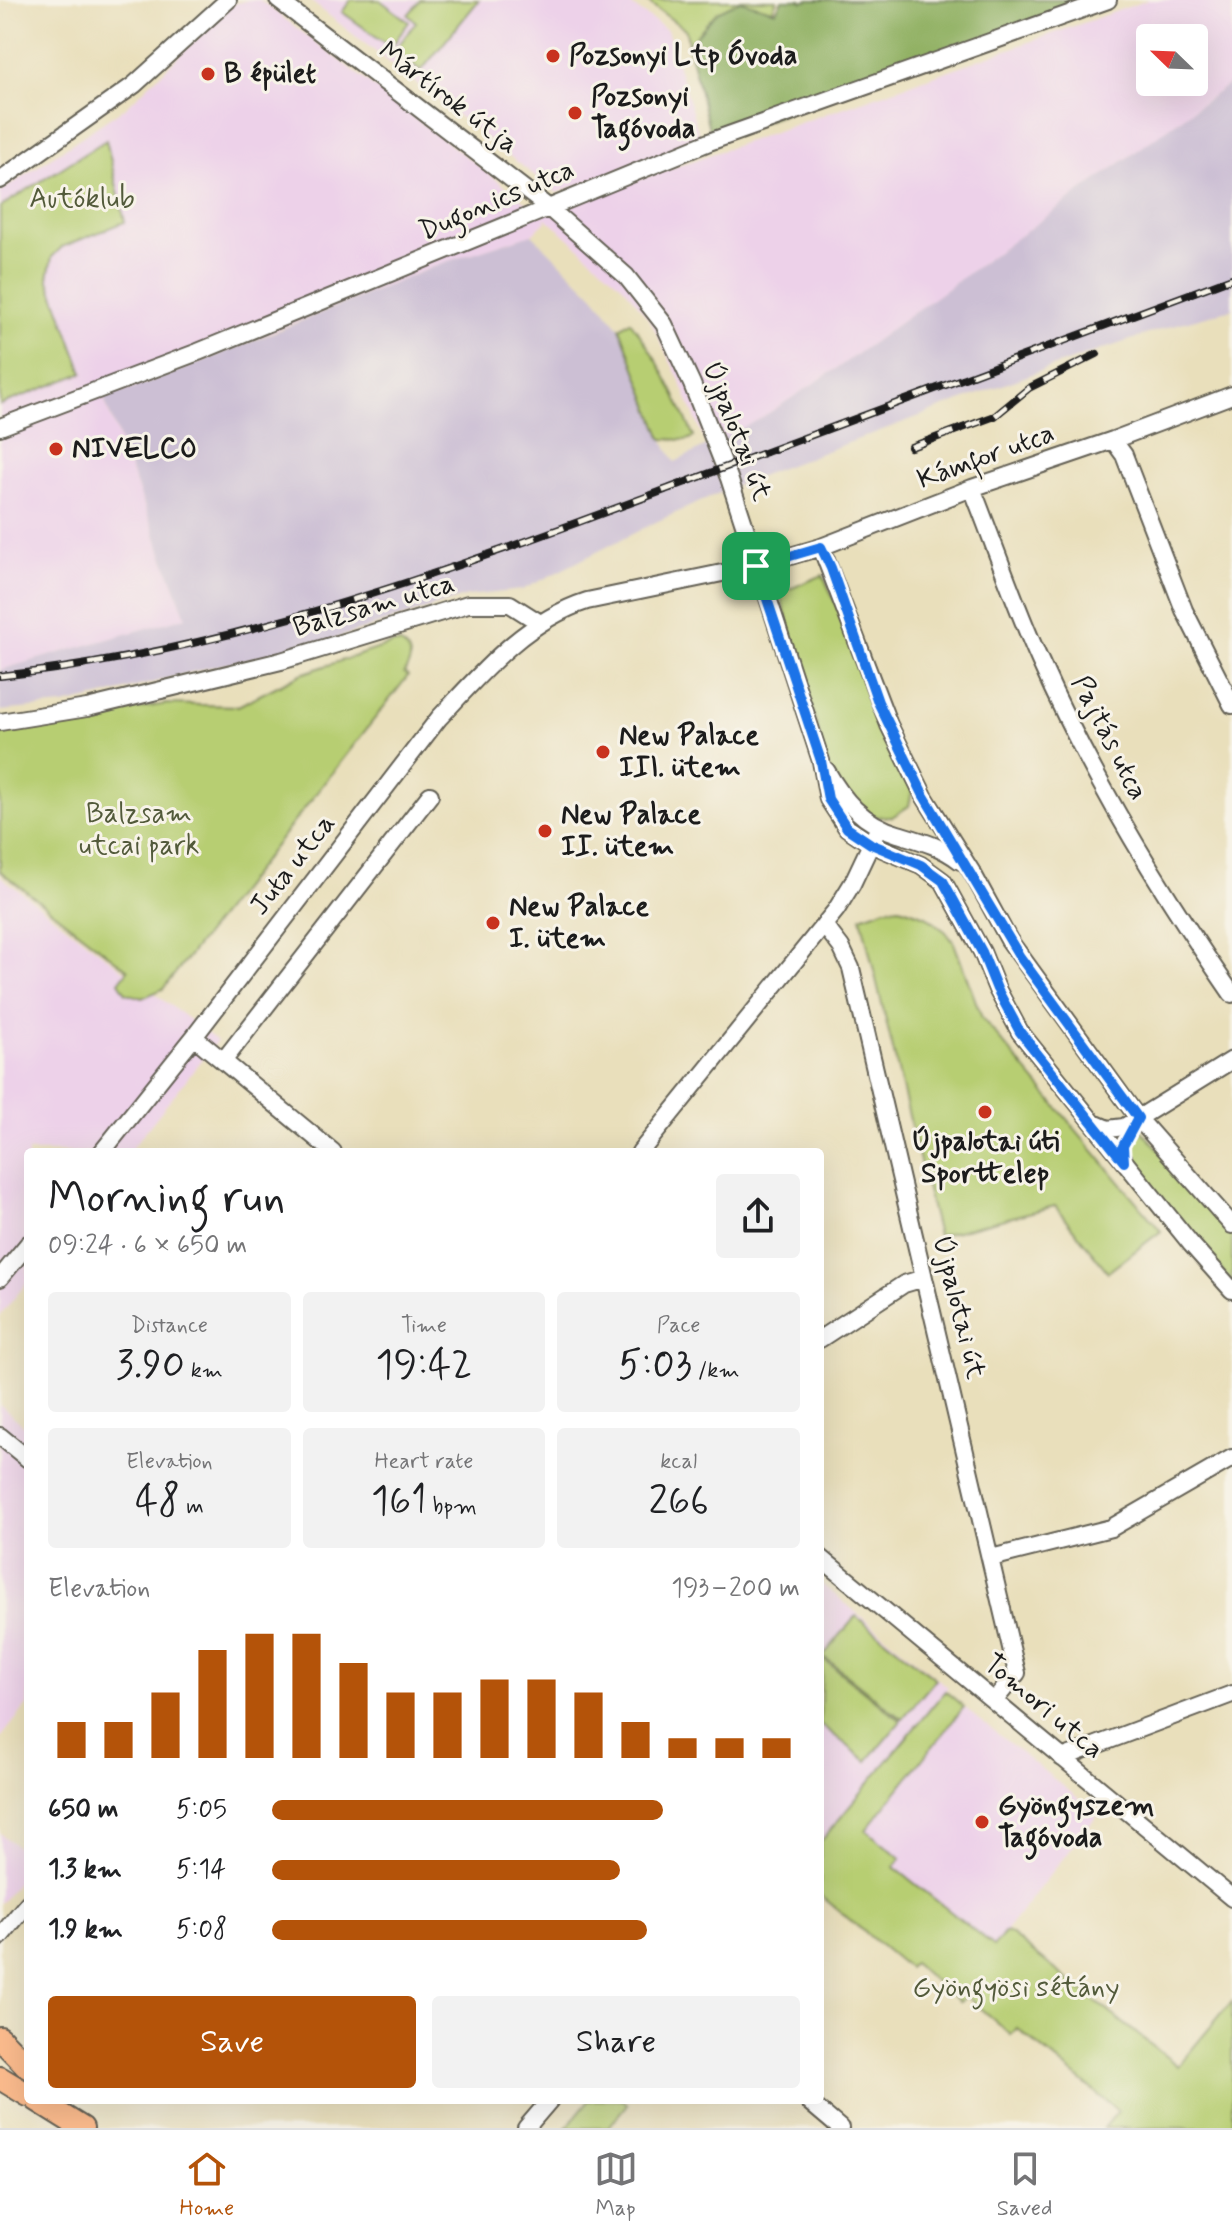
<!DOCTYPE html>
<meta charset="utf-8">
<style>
body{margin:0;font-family:Mynerve,sans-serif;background:#f2f2f2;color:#202124;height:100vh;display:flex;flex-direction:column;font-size:30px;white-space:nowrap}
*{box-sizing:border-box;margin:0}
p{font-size:26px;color:#757577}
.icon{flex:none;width:44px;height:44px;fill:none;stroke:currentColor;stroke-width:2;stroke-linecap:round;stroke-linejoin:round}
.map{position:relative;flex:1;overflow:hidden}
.panel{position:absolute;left:24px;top:1148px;width:800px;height:956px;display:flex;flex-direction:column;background:#fff;border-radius:8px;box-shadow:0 8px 32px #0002}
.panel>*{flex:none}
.needle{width:52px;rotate:293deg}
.buttons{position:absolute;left:1136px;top:24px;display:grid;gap:16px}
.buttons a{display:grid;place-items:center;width:72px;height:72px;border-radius:8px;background:#fff;box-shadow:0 8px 32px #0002;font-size:40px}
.pin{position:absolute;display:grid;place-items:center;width:68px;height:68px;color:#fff;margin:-34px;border-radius:16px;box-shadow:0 4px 12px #0006}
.round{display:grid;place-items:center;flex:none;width:84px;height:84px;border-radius:8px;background:#f2f2f2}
.overview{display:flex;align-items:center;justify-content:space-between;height:136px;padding:0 24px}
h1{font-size:44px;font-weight:600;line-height:60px}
.stats{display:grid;grid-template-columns:repeat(3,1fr);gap:12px;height:136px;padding:8px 24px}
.stats div{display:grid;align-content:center;border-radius:8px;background:#f2f2f2;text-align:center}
.stats b{font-size:40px;font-weight:600}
.stats small{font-size:22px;font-weight:400}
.stats p{font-size:22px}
.chart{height:224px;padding:16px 24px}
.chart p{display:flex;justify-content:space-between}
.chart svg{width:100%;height:144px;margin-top:8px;stroke:#b45309;stroke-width:6}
.button{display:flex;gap:16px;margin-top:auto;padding:16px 24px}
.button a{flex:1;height:92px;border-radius:8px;background:#b45309;color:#fff;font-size:32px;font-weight:600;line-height:92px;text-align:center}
.button a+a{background:#f2f2f2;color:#202124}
ul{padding:0 24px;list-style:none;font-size:26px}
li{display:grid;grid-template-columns:128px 96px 1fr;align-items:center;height:60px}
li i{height:20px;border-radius:10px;background:#b45309}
.menu{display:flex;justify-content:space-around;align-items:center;height:112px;border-top:2px solid #e0e0e0;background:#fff;font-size:22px;color:#757577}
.menu a{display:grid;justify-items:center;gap:4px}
.menu .active{color:#b45309}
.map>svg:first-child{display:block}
.built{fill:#edd1e9;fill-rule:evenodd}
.industrial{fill:#ccbfd4}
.green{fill:#b7ce72;stroke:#6a7547;stroke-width:2}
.forest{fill:#91b164;stroke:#566640;stroke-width:2}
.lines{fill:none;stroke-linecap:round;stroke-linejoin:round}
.minor-casing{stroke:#646054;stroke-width:20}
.major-casing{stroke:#646054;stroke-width:26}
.minor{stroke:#fff;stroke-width:16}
.major{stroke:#fbbb8d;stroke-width:22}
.rail-casing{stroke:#1c1c1c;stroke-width:8}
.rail{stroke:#f7f3e8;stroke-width:5;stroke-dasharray:15;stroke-linecap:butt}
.route-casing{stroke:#fff;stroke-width:16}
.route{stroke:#1a73e8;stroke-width:10}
.poi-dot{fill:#c8321e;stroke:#f7f3e8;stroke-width:3}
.labels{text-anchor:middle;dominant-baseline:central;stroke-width:6;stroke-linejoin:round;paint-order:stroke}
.poi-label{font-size:28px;font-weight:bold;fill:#1c1c1c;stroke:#f7f3e8;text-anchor:start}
.street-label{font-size:28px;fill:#1c1c1c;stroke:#f7f3e8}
.park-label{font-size:28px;fill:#525a3a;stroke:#f7f3e8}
</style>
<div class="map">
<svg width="1232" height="2128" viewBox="0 0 1232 2128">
<rect width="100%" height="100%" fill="#f7f3e8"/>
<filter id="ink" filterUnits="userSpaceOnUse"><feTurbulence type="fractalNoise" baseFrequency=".0125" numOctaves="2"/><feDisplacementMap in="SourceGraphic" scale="16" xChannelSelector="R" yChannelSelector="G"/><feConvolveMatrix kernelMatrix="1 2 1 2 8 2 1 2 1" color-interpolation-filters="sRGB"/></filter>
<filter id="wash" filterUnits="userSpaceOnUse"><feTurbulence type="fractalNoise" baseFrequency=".006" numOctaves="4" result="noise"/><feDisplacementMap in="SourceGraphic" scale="32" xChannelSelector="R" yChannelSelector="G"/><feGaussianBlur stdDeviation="1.8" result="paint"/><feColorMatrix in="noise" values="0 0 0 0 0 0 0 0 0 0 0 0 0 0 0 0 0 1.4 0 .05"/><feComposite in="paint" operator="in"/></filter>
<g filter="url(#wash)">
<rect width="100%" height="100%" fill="#e9dfbb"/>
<!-- built -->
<path class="built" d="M248,0h12l282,214 606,-214h84v82l-393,285 -79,52 -53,28 -26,-64 -30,-61 -26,-34 -80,-71 2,4 -15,13 -86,28 -342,137 82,218 -186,53v-478l126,-85 107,-103zM1150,38h44v44h-44z
M309,0h315l43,30 34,111 -144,52z
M0,876l217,165 -88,111h-101v129l-28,35z
M0,1405l28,24v275l-28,35z
M820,1583l128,104 -126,154 -2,-1z
M964,1707l134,107 -104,132 -100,-80 6,-9 -34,-27z
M0,1833l28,22v13l-28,36z"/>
<!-- industrial -->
<path class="industrial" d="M1232,82v227l-55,15 -137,47 -299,112 -85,39 -134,68 -55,6 -149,48 -111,24 -108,29 -36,8 -63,6v-41l186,-53 -82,-219 55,-19 287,-117 86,-28 62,62 26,32 42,111 13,23 85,-43 79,-52z"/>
<!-- green -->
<path class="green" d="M351,0h29l29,22 -18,25 -49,-35z
M420,0h59l-58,71 -26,-21 21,-28 -8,-7z
M645,0h132l-5,11 -32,-10 -23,11 -29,33 -2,-15z
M106,140l19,82 -63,25 -10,10 -4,21 35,95 -83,32v-198z
M630,321c28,36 46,75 64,116l-7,3 -25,-1 -42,-111z
M823,575l91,206 -5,25 -17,11 -39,-1 -14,-10 -59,-213z
M392,644h9c12,8 11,18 3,29l4,3 -245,313 -21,9 -16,-5 -7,-11 9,-12 -128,-99v-138l166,-29 72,2 63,-32z
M900,907l26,9 20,16 8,11 28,75 179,213 -53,41 -53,-66 -117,30 -77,-319 25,-9z
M1139,1128l93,102v53l-102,-123 -1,-10z
M856,1616l80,63 -34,40 -79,-63z
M822,1658l79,63 -34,40 -47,-37z
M945,1691l19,16 -98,123 35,28 -7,9 100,79 11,-14 5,2 168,132 54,-65v127h-128l14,-17 -101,-83 -6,7 -45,-39 -6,6 -47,-39 -5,5 -88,-73v-55h2z
M589,2100h33l5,4 -19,24h-42z"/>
<!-- forest -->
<path class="forest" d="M782,0h19l1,2 7,-2h276l-373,141 -24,-96 29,-33 23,-11 36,10z"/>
</g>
<g filter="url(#ink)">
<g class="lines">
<!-- minor casing -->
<g class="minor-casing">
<path id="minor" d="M278,0l271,208 77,68 38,48 28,60 37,94 92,283 7,38 19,29 24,16 50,21 22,16 39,71 15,37 23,43 171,212 41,46
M0,180l134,-95 94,-85
M0,427l198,-75 511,-210 399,-142
M1113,440l11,15 60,155 48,95
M972,488c23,58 43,118 69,175 52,117 119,227 191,331
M821,547l68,178 35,71 49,78 36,66 129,178 94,107
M0,722l87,-14 194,-47 187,-57h42l30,19
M826,770c17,30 37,54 72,64 23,7 43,12 62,27
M824,925l17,22 10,21 166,705 -22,27
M194,1037l139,115
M224,1060l206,-265
M1094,1123l14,6 16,-2 108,-67
M102,1152l92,-115 245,-319c43,-46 86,-97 148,-117l169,-35 65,-19 151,-59 141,-48 119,-45
M640,1152l196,-242 16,-26 27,-57
M0,1278l28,-34
M820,1339l84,-55 20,-6
M0,1436l28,23
M820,1557l412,341
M991,1558l120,-30 121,-70
M1062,1758l170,-64
M0,1937l28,-34
M807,2100l33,28
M526,2128l24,-28"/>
</g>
<!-- major casing -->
<g class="major-casing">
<path id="major" d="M0,2038l28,29
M0,2078l28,17
M37,2100l45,28"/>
</g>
<!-- minor -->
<use href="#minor" class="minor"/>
<!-- major -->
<use href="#major" class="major"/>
<!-- rail casing -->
<g class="rail-casing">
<path id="rail" d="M911,447l84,-31 34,-28 68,-34
M0,676c236,-25 450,-106 670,-188 187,-70 375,-140 562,-210"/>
</g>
<!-- rail -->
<use href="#rail" class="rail"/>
</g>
</g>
<g class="lines" filter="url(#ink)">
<!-- route casing -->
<g class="route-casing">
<path id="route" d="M821,547l10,21 47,134 46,94 96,161 118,161 -15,28 1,16 -104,-130 -23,-43 -15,-37 -39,-71 -22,-16 -50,-21 -24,-16 -19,-29 -7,-38 -65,-195z"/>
</g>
<!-- route -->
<use href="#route" class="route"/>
</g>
<!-- markers -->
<g class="poi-dot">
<circle cx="553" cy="56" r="8"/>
<circle cx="208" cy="74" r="8"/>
<circle cx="575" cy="113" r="8"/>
<circle cx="56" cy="449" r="8"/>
<circle cx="603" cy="752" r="8"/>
<circle cx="545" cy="831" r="8"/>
<circle cx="493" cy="923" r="8"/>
<circle cx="985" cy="1112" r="8"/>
<circle cx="982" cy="1822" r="8"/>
</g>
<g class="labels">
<!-- poi labels -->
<g class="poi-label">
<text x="569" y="56">Pozsonyi Ltp Óvoda</text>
<text x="224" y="74">B épület</text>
<text x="591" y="97">Pozsonyi<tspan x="591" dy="32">Tagóvoda</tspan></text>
<text x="72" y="449">NIVELCO</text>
<text x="619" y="736">New Palace<tspan x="619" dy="32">III. ütem</tspan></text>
<text x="561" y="815">New Palace<tspan x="561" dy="32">II. ütem</tspan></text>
<text x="509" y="907">New Palace<tspan x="509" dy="32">I. ütem</tspan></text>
<text x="985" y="1142" text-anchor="middle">Újpalotai úti<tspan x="985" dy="32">Sporttelep</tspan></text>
<text x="998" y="1806">Gyöngyszem<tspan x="998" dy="32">Tagóvoda</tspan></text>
</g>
<!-- street labels -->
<g class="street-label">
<text transform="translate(448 98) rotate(37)">Mártírok útja</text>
<text transform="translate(497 201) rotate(-23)">Dugonics utca</text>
<text transform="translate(736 431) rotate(69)">Újpalotai út</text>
<text transform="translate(986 457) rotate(-20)">Kámfor utca</text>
<text transform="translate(374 606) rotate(-16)">Balzsam utca</text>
<text transform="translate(1109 738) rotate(63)">Pajtás utca</text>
<text transform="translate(293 865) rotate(-52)">Juta utca</text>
<text transform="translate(958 1307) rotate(76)">Újpalotai út</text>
<text transform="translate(1043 1707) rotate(40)">Tomori utca</text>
</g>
<!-- park labels -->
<g class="park-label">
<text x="82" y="199">Autóklub</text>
<text x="139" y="814">Balzsam<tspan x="139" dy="32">utcai park</tspan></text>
<text x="1016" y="1988">Gyöngyösi sétány</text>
</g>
</g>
</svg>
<div class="buttons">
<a><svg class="needle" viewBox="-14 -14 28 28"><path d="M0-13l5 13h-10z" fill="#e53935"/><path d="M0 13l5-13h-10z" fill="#757577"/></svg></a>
</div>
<div class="pin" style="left:756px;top:566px;background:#1e9e55"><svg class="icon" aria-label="arrive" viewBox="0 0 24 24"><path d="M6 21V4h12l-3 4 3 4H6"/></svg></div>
<section class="panel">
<div class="overview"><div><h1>Morning run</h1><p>09:24 · 6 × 650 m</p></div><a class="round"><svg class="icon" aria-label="share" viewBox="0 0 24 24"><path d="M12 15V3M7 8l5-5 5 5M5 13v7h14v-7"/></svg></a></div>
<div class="stats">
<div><p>Distance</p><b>3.90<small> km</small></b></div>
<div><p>Time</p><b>19:42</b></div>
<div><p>Pace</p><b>5:03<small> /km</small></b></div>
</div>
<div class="stats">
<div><p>Elevation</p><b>48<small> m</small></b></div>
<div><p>Heart rate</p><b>161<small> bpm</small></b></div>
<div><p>kcal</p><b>266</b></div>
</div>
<div class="chart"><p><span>Elevation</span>193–200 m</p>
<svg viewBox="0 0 160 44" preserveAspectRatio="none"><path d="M5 44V33M15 44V33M25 44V24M35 44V11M45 44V6M55 44V6M65 44V15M75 44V24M85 44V24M95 44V20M105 44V20M115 44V24M125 44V33M135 44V38M145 44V38M155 44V38"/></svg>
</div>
<ul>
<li><b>650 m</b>5:05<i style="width:74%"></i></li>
<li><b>1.3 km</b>5:14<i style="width:66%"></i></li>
<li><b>1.9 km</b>5:08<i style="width:71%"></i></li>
</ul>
<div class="button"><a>Save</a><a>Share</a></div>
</section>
</div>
<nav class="menu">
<a class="active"><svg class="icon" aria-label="home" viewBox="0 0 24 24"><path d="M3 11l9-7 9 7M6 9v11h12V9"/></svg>Home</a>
<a><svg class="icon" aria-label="map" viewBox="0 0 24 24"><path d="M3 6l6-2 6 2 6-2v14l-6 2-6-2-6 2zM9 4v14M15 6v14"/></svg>Map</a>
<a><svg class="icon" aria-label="saved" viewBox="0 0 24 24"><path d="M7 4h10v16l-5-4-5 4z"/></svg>Saved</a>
</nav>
